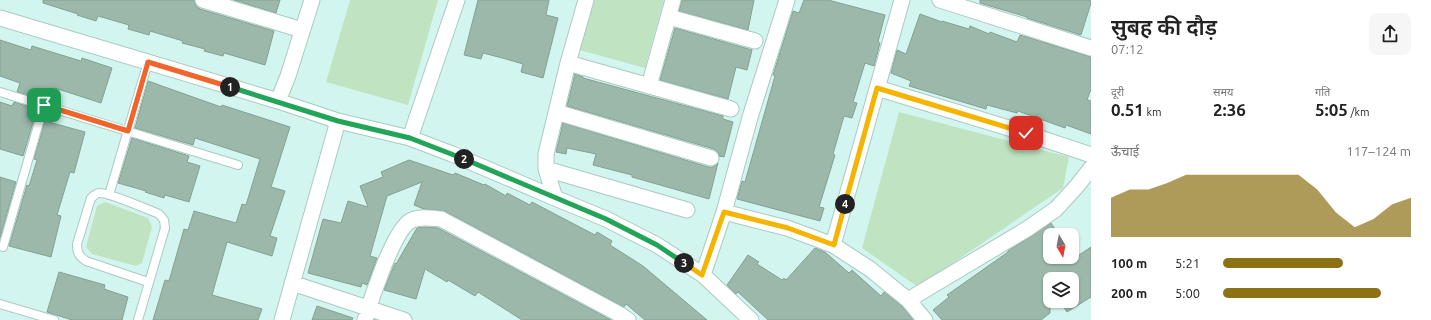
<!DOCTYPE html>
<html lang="hi">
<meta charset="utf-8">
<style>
body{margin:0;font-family:Ubuntu,"Noto Sans Devanagari",sans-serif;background:#f6f6f6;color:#222;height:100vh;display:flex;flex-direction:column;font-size:15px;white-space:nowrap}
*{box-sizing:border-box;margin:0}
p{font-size:13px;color:#767676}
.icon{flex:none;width:22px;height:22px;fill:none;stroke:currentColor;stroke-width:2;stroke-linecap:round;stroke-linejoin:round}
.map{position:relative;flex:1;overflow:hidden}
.sheet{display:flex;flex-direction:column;background:#fff;width:340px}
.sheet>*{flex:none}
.needle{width:26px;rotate:170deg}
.controls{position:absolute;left:1043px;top:228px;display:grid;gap:8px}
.controls a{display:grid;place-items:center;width:36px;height:36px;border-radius:8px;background:#fff;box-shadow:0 1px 3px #0004;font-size:20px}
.pin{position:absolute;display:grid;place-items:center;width:34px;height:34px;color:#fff;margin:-17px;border-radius:8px;box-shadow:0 2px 6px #0006}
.km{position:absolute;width:20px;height:20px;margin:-10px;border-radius:50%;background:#222;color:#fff;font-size:11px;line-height:20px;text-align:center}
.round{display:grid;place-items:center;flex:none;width:42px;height:42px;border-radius:8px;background:#f6f6f6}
.summary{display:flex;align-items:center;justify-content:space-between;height:68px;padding:0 20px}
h1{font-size:22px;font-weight:600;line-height:30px}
.metrics{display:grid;grid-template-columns:repeat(3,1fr);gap:6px;height:68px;padding:4px 20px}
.metrics div{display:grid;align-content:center}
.metrics b{font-size:17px;font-weight:600}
.metrics small{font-size:11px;font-weight:400}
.metrics p{font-size:11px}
.chart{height:112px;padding:8px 20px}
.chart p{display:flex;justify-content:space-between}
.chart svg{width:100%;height:72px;margin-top:4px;fill:#8d7215;opacity:.7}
ul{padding:0 20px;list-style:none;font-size:13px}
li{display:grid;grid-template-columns:64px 48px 1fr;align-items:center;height:30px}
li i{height:10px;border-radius:5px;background:#8d7215}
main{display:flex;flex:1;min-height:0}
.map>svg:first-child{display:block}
.green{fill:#c0e4c1}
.building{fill:#9cb8ab;stroke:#85a193}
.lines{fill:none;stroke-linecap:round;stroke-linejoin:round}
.service-casing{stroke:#a9cac4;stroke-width:10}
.minor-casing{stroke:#a9cac4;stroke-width:17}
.service{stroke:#fff;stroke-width:8}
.minor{stroke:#fff;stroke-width:15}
.split-1-casing{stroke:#fff;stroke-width:8}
.split-2-casing{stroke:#fff;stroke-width:8}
.split-3-casing{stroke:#fff;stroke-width:8}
.split-4-casing{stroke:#fff;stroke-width:8}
.split-5-casing{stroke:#fff;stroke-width:8}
.split-1{stroke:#f0652b;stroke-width:5}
.split-2{stroke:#22a559;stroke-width:5}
.split-3{stroke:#22a559;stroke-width:5}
.split-4{stroke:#f5b400;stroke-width:5}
.split-5{stroke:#f5b400;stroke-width:5}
</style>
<main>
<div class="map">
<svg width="1091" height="320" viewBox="0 0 1091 320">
<rect width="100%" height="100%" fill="#d3f5ef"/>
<!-- green -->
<path class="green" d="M350,0h88l-30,105 -82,-23z
M590,0h74l-19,68 -69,-19z
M899,112l170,45 -6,31 -145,99 -56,-39z
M105,202l43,16 4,9 -10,36 -6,3 -44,-12 -6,-7 11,-41z"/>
<!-- building -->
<path class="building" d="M43,0h151l2,6 4,3 74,22 -9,34 -41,-12 -1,3 -19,-5 1,-2 -23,-6 1,-2 -33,-10 -1,4 -21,-6 1,-4 -31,-9 -2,5 -19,-6 1,-1 -35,-11z
M234,0h46l-4,13z
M478,0h71l-3,15 12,3 -15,60 -22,-6 2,-8 -17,-5 -23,-6 -2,6 -17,-4z
M682,0h72l-6,30 -69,-19z
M804,0h24l57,15 -7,27 2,1 -6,23 -9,-3 -12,39 4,1 -5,15 -8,-2 -11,38 2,1 -16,52 5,1 -4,13 -83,-22 5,-18 3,1 30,-106 -2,-1 20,-64 6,2z
M980,0h111v3l-10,32 -54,-17v-1l-47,-14z
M920,14l22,8v-1l27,8 1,-3 19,8 1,-2 27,10 3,-7 71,22v32l-4,11 4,1v33l-25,-9 -1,3 -47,-17 -1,2 -30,-8 -1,4 -77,-23 2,-5 -20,-8 6,-23 9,4z
M675,28l77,22 -5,20 -11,-3 -8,32 -68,-19z
M0,40l31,10 1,-4 49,15 1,-3 30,10 -11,35 -46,-15 -1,6 -15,-5 -2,8 -20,-5 3,-9 -20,-7z
M575,74l8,3v1l140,38v3l10,3 -9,35 -4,-1v1l-2,-5 -4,-3 -147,-43z
M148,81l73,26 1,-2 68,22 -19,60 14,4 -15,45 7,2 -5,18 -45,-14 -15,53 50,14 -4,11h-105l12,-40 4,1 15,-52 4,1 6,-19 42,12 6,-19 4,1 14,-46 -65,-21 -2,7 -58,-17z
M0,102l12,4 2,-4 19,6 -3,10 4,1 -11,37 -23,-7z
M45,121l40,11 -11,41 -4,-1 -13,43 4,1 -10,41 -42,-11 18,-61 2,1 8,-26 -3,-1z
M563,123l145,44h5l5,-4 -9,36 -77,-22v-2l-39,-10 3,-11 -29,-6 -1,6 -10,-2z
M132,138l57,18 -2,6 13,4 -11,36 -24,-7 -1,3 -19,-6 1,-1 -28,-8z
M409,160l44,15 2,-2 29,12 1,-1 21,12 1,-3 23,12 2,-3 63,33 2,-3 15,9 -2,4 33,21 64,54h-62l-19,-16 -2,3 -179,-96 -21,-2 -10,-4 8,-23 -35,14 -17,60 7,2 -10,27 -5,-2 -1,4 -53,-14 15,-54 18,4 7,-22 20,6 -8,-21 23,-9 -2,-5z
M0,177l16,5 -16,56z
M1051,223l8,12h-9v22h22v-5l4,5 15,-10v50l-24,15 -7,-11h12v-22h-22v34l-9,7h-99l-9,-10 16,-13 -2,-2 61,-43v-1z
M425,227l13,1 173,92h-89l-44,-28 -3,4 -27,-16 -1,2 -22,-13 -9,30 -32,-9 11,-27 1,1 21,-36z
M815,248l10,4 24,21 3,-3 29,26 3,-4 18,14 11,14h-145l-30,-28 -2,2 -9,-9 21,-30 11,7 -2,2 25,16 2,-2 2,2z
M59,272l46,13 -1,4 24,8 -6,23h-50l-25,-8z
M317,306l36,12 -1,2h-40z"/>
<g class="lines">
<!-- service casing -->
<g class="service-casing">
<path id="service" d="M0,92l238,73
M109,195l39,-133
M3,247l41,-142
M0,304l54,16
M138,320l27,-92 -1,-8 -5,-6c-10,-4 -51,-22 -60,-21 -3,0 -5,3 -8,5l-14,46c0,9 2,12 9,17l62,21"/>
</g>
<!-- minor casing -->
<g class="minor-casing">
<path id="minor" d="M203,0l99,30
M586,0l-18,63 163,46
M940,0l151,48
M669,17l86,24
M0,18l278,83 60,20 72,17 42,16 103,44 51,21 51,26 46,30 48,45
M649,86l24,-86
M877,88l148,45 66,22
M278,101l10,-25 24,-76
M556,112l155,46
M410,138l47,-138
M546,169l141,41
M555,198l-9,-29v-15l22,-91
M724,212l63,16 46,17 37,24 38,31 17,20
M833,245l69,-245
M703,275l21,-63 27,-98 36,-114
M292,283l112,37
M908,300l119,-71 29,-20 21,-23 14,-18
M282,320l56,-199
M365,320c6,-21 28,-88 45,-99 9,-5 21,-3 31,-2l178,95 9,6"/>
</g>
<!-- service -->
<use href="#service" class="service"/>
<!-- minor -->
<use href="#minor" class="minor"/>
</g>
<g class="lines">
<!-- split-1 casing -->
<g class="split-1-casing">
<path id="split-1" d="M44,105l84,26 20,-69 82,25"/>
</g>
<!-- split-2 casing -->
<g class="split-2-casing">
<path id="split-2" d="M230,87l108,34 72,17 54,21"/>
</g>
<!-- split-3 casing -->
<g class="split-3-casing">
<path id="split-3" d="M464,159l142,60 51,26 27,18"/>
</g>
<!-- split-4 casing -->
<g class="split-4-casing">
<path id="split-4" d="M684,263l18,12 22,-63 64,16 46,17 11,-41"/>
</g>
<!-- split-5 casing -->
<g class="split-5-casing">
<path id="split-5" d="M845,204l32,-116 149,45"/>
</g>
<!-- split-1 -->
<use href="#split-1" class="split-1"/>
<!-- split-2 -->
<use href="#split-2" class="split-2"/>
<!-- split-3 -->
<use href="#split-3" class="split-3"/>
<!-- split-4 -->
<use href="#split-4" class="split-4"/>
<!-- split-5 -->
<use href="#split-5" class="split-5"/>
</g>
</svg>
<div class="controls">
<a><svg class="needle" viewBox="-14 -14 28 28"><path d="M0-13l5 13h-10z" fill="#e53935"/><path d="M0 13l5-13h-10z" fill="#767676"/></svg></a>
<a><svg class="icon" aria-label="layers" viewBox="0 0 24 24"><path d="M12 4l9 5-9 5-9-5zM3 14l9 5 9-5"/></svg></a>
</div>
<div class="pin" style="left:44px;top:105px;background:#1e9e55"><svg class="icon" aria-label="arrive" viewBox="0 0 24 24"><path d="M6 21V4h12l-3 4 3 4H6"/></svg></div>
<div class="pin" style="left:1026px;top:133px;background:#d93025"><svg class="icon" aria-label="check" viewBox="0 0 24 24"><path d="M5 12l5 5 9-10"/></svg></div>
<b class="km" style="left:230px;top:87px">1</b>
<b class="km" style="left:464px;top:159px">2</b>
<b class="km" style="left:684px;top:263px">3</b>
<b class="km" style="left:845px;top:204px">4</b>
</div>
<section class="sheet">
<div class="summary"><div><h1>सुबह की दौड़</h1><p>07:12</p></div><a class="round"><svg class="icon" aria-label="share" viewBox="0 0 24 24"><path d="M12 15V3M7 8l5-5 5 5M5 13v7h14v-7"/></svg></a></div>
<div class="metrics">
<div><p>दूरी</p><b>0.51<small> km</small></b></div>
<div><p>समय</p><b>2:36</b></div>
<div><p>गति</p><b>5:05<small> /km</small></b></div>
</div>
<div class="chart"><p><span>ऊँचाई</span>117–124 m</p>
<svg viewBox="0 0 160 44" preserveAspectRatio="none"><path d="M0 44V20L10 15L20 15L30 11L40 6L50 6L60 6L70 6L80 6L90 6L100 6L110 15L120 29L130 38L140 33L150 24L160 20V44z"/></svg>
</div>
<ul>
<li><b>100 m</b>5:21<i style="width:64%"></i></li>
<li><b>200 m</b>5:00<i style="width:84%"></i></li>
</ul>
</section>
</main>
